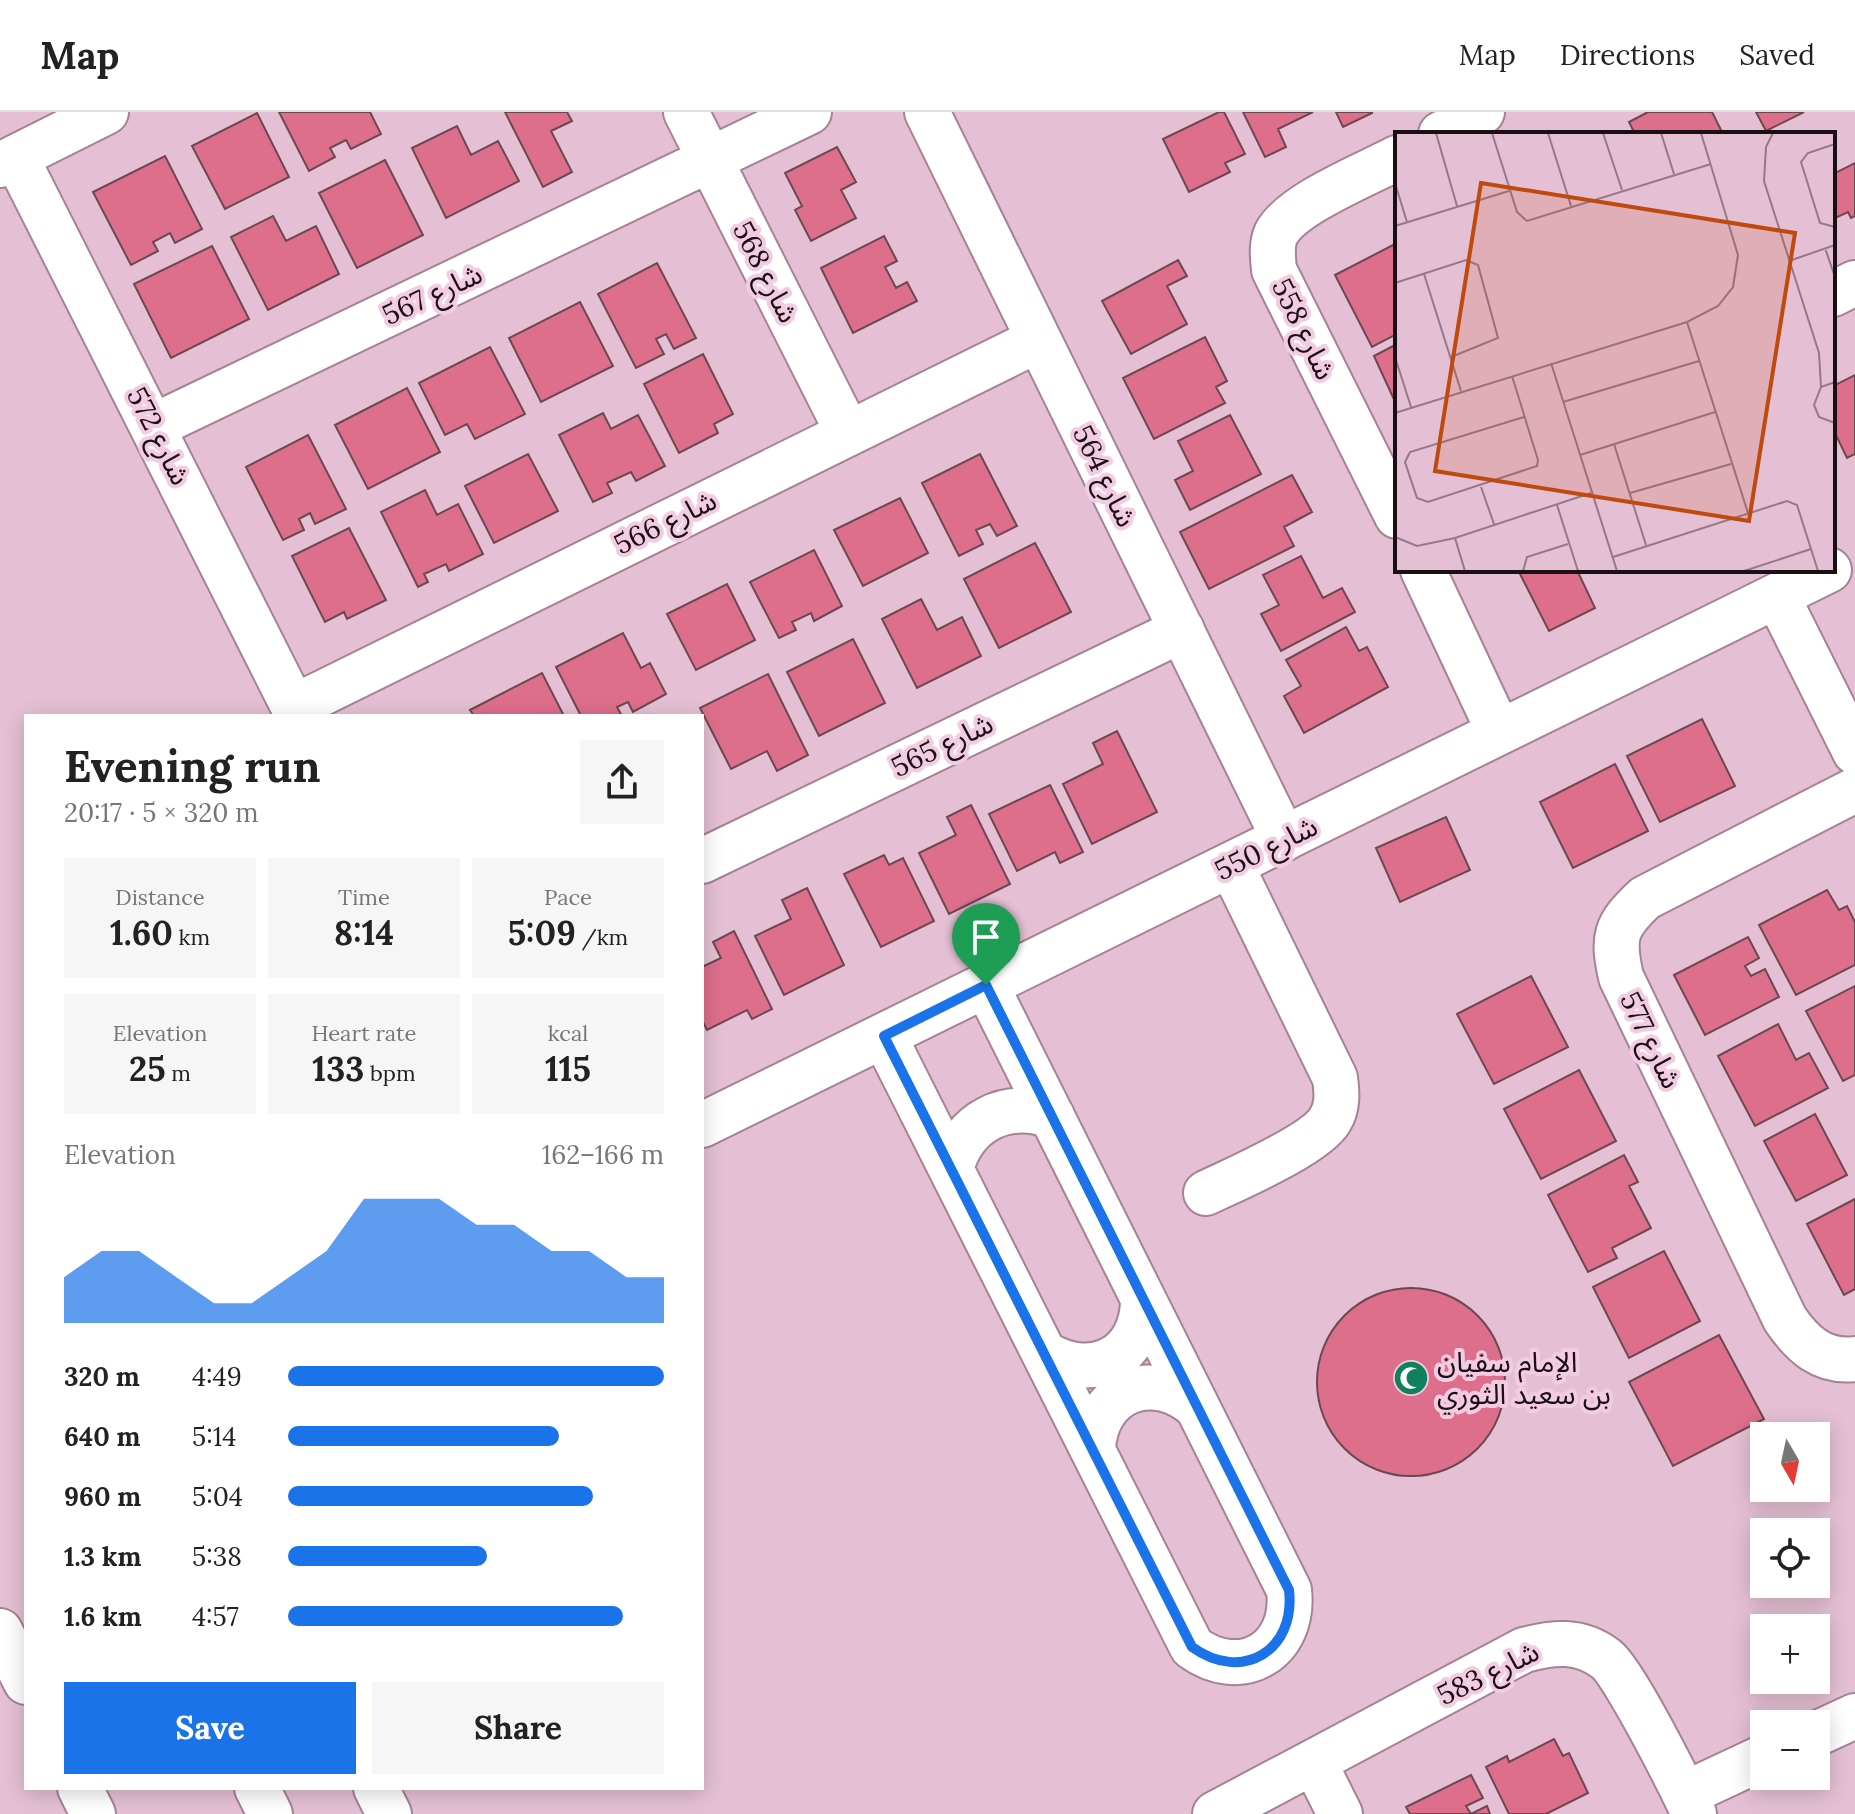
<!DOCTYPE html>
<meta charset="utf-8">
<style>
body{margin:0;font-family:Lora,"Noto Sans Arabic",serif;background:#f6f6f6;color:#222;height:100vh;display:flex;flex-direction:column;font-size:30px;white-space:nowrap}
*{box-sizing:border-box;margin:0}
p{font-size:26px;color:#767676}
.icon{flex:none;width:44px;height:44px;fill:none;stroke:currentColor;stroke-width:2;stroke-linecap:round;stroke-linejoin:round}
.map{position:relative;flex:1;overflow:hidden}
.side{position:absolute;left:24px;top:602px;width:680px;height:1076px;display:flex;flex-direction:column;background:#fff;border-radius:0px;box-shadow:0 4px 20px #0003}
.side>*{flex:none}
.needle{width:52px;rotate:171deg}
.buttons{position:absolute;left:1750px;top:1310px;display:grid;gap:16px}
.buttons a{display:grid;place-items:center;width:80px;height:80px;border-radius:0px;background:#fff;box-shadow:0 4px 20px #0003;font-size:40px}
.pin{position:absolute;display:grid;place-items:center;width:68px;height:68px;color:#fff;margin:-82px -34px;border-radius:50% 50% 50% 0;rotate:-45deg;box-shadow:0 0 8px #0007}
.pin .icon{rotate:45deg}
.round{display:grid;place-items:center;flex:none;width:84px;height:84px;border-radius:0px;background:#f6f6f6}
.overview{display:flex;align-items:center;justify-content:space-between;height:136px;padding:0 40px}
h1{font-size:44px;font-weight:700;line-height:60px}
.stats{display:grid;grid-template-columns:repeat(3,1fr);gap:12px;height:136px;padding:8px 40px}
.stats div{display:grid;align-content:center;border-radius:0px;background:#f6f6f6;text-align:center}
.stats b{font-size:34px;font-weight:700}
.stats small{font-size:22px;font-weight:400}
.stats p{font-size:22px}
.chart{height:224px;padding:16px 40px}
.chart p{display:flex;justify-content:space-between}
.chart svg{width:100%;height:144px;margin-top:8px;fill:#1a73e8;opacity:.7}
.action{display:flex;gap:16px;margin-top:auto;padding:16px 40px}
.action a{flex:1;height:92px;border-radius:0px;background:#1a73e8;color:#fff;font-size:32px;font-weight:700;line-height:92px;text-align:center}
.action a+a{background:#f6f6f6;color:#222}
ul{padding:0 40px;list-style:none;font-size:26px}
li{display:grid;grid-template-columns:128px 96px 1fr;align-items:center;height:60px}
li i{height:20px;border-radius:10px;background:#1a73e8}
header{display:flex;align-items:center;gap:48px;box-sizing:border-box;height:112px;padding:0 40px;background:#fff;border-bottom:2px solid #e0e0e0}
header strong{font-size:38px}
nav{display:flex;gap:44px;margin-inline-start:auto;font-size:28px}
.map>svg:first-child{display:block}
.building{fill:#de6f8c;stroke:#6c4850;stroke-width:2}
.lines{fill:none;stroke-linecap:round;stroke-linejoin:round}
.minor-casing{stroke:#a58295;stroke-width:48}
.minor{stroke:#fff;stroke-width:44}
.route-casing{stroke:#fff;stroke-width:16}
.route{stroke:#1a73e8;stroke-width:10}
.labels{text-anchor:middle;dominant-baseline:central;stroke-width:8;stroke-linejoin:round;paint-order:stroke}
.street-label{font-size:28px;fill:#1b0f16;stroke:#f2cce1}
.poi-label{font-size:28px;fill:#1b0f16;stroke:#f2cce1;text-anchor:start}
.inset-road{fill:none;stroke:#947988;stroke-width:2}
.view{fill:#bf4a0e;fill-opacity:0.15;stroke:#bf4a0e;stroke-width:4}
.inset-edge{fill:none;stroke:#1b0f16;stroke-width:4}
</style>
<header>
<strong>Map</strong>
<nav><a>Map</a><a>Directions</a><a>Saved</a></nav>
</header>
<div class="map">
<svg width="1855" height="1702" viewBox="0 0 1855 1702">
<rect width="100%" height="100%" fill="#e5c0d4"/>
<!-- building -->
<path class="building" d="M279,0h91l11,22 -30,15 -5,-9 -16,8 5,9 -26,14z
M505,0h62l5,9 -21,10 21,41 -29,15z
M1219,0h5l21,42 -20,9 5,9 -41,20 -26,-53z
M1243,0h70l-35,17 8,18 -21,10z
M1336,0h36v1l-29,14z
M1648,0h64l11,22h-88l-6,-12z
M1756,0h48l-38,19z
M257,1l32,64 -64,32 -33,-63z
M457,14l14,29 27,-14 21,40 -73,37 -34,-70z
M837,35l19,35 -15,8 15,28 -45,23 -16,-31 7,-4 -17,-33z
M165,44l37,73 -27,14 -5,-10 -17,9 5,9 -27,14 -38,-73z
M385,48l38,75 -66,33 -38,-75z
M1855,51v53l-4,2 -3,-6 -15,7v-45z
M273,104l13,25 30,-15 23,48 -71,36 -37,-73z
M884,124l13,25 -12,6 11,21 11,-6 10,19 -64,32 -32,-65z
M1397,131v91l-25,13 -37,-72z
M212,134l37,73 -78,39 -37,-74z
M1178,148l9,16 -20,10 20,38 -56,30 -29,-53z
M657,151l39,75 -22,11 -8,-15 -10,5 8,15 -28,14 -38,-74z
M580,190l33,64 -72,36 -32,-64z
M1205,225l22,44 -11,6 9,16 -71,36 -31,-61z
M1397,232v62l-23,-50z
M490,235l35,67 -50,25 -8,-15 -22,11 -26,-52z
M703,242l30,60 -19,10 4,9 -39,20 -35,-69z
M1855,263v79l-8,4 -14,-29v-43z
M407,276l33,64 -72,37 -33,-64z
M603,301l8,16 27,-14 27,51 -29,15 -5,-9 -24,11 5,10 -19,9 -34,-67z
M1230,303l31,59 -71,36 -15,-30 18,-9 -15,-30z
M308,323l38,74 -31,15 -5,-11 -11,6 5,11 -21,10 -37,-73z
M528,342l30,57 -64,32 -29,-57z
M980,342l37,72 -20,10 -7,-12 -14,6 7,14 -24,12 -37,-73z
M1292,363l20,37 -28,15 10,19 -85,43 -29,-57z
M425,378l12,25 21,-11 25,50 -34,17 -3,-7 -22,10 4,8 -10,5 -37,-75z
M900,386l28,55 -65,33 -29,-56z
M349,416l37,72 -39,19 -3,-7 -19,10 -33,-66z
M1035,431l36,69 -72,36 -35,-69z
M814,438l28,56 -28,15 -3,-8 -19,9 4,8 -17,8 -29,-56z
M1301,444l22,42 19,-10 13,24 -74,39 -20,-37 18,-9 -16,-30z
M1518,458h59l18,38 -46,23z
M727,472l28,56 -59,30 -29,-56z
M921,487l16,31 25,-13 19,39 -64,32 -35,-69z
M1346,515l13,24 8,-4 21,40 -84,46 -20,-37 17,-10 -15,-26z
M623,521l18,35 9,-5 16,31 -33,18 -5,-10 -11,5 5,9h-41l-25,-49z
M853,527l32,64 -66,33 -32,-64z
M542,561l22,43h-90l-4,-6z
M768,562l40,81 -31,16 -10,-20 -36,18 -31,-61z
M1702,607l33,67 -75,36 -33,-66z
M1117,619l40,81 -65,32 -29,-60 40,-20 -10,-21z
M1615,652l33,67 -75,37 -33,-66z
M1050,673l33,67 -23,11 -5,-11 -38,19 -28,-57z
M971,693l39,79 -61,30 -30,-61 37,-18 -9,-18z
M1446,705l24,53 -70,32 -24,-54z
M884,743l5,10 14,-7 31,63 -53,26 -37,-73z
M807,776l37,77 -60,30 -29,-59 36,-17 -9,-19z
M1827,778l12,20 8,-4 8,16v43l-59,30 -37,-70z
M734,819l38,78 -20,10 -5,-9 -40,20 -5,-10v-53l19,-9 -8,-16z
M1748,825l11,21 -14,8 6,10 14,-7 14,28 -74,38 -31,-60z
M1531,864l37,71 -74,37 -37,-70z
M1855,874v89l-12,6 -37,-70z
M1778,912l18,36 13,-7 19,35 -73,38 -37,-70z
M1579,958l37,71 -75,38 -37,-70z
M1815,1002l32,61 -51,26 -32,-60z
M1624,1043l14,27 -9,4 22,42 -39,20 5,10 -29,14 -40,-77z
M1855,1087v90l-11,6 -37,-71z
M1664,1139l36,70 -71,37 -36,-71z
M1317 1270a94 94 0 1 1 188 0a94 94 0 1 1-188 0Z
M1719,1223l45,84 -91,47 -44,-84z
M1554,1627l9,17 6,-3 19,40 -42,21h-37l-23,-47 21,-11 2,6z
M1471,1663l12,23 -17,8 5,8 16,-8 3,8h-80l-4,-7z"/>
<g class="lines">
<!-- minor casing -->
<g class="minor-casing">
<path id="minor" d="M686,0l161,319
M927,0l357,727
M1441,22l41,-22
M16,45l282,559
M1397,46c-30,16 -106,46 -121,76 -5,11 -3,24 -2,36l123,246
M0,53l106,-53
M1833,182l22,-11
M154,314l655,-314
M1423,458l76,162
M1777,484l78,156
M294,595l744,-367
M1855,678l-210,108c-30,28 -33,39 -24,79l164,342c17,25 37,44 70,40
M702,749l480,-231
M884,924l308,611c49,36 104,4 97,-57l-303,-605
M702,1013l1127,-555
M951,1057c13,-48 54,-69 101,-53
M1206,1081c29,-14 109,-48 124,-73 8,-13 7,-27 5,-42l-104,-213
M1044,1241c49,30 99,4 99,-54
M1093,1337c3,-59 60,-81 104,-42
M0,1519l26,51
M1816,1622l39,-18
M1315,1652l25,50
M80,1676l13,26
M257,1676l13,26
M376,1676l13,26
M1685,1682l79,-37
M1215,1702l309,-164c29,-8 56,-11 82,9 18,13 76,129 88,155"/>
</g>
<!-- minor -->
<use href="#minor" class="minor"/>
</g>
<g class="lines">
<!-- route casing -->
<g class="route-casing">
<path id="route" d="M986,873l303,605c7,61 -47,93 -97,57l-308,-611z"/>
</g>
<!-- route -->
<use href="#route" class="route"/>
</g>
<!-- icons -->
<defs>
<g id="mosque-disc" transform="scale(1.8)"><circle r="9.5" fill="#11805d" stroke="#f2cce1"/><path d="M3.5-4.9A6 6 0 1 0 3.5 4.9A5 5 0 1 1 3.5-4.9Z" fill="#fff"/></g>
</defs>
<g fill-rule="evenodd">
<use href="#mosque-disc" x="1411" y="1266"/>
</g>
<g class="labels">
<!-- street labels -->
<g class="street-label">
<text transform="translate(766 160) rotate(63)">شارع 568</text>
<text transform="translate(432 182) rotate(-25)">شارع 567</text>
<text transform="translate(1304 217) rotate(64)">شارع 558</text>
<text transform="translate(159 324) rotate(63)">شارع 572</text>
<text transform="translate(1105 364) rotate(64)">شارع 564</text>
<text transform="translate(665 410) rotate(-26)">شارع 566</text>
<text transform="translate(942 633) rotate(-26)">شارع 565</text>
<text transform="translate(1266 736) rotate(-26)">شارع 550</text>
<text transform="translate(1651 928) rotate(64)">شارع 577</text>
<text transform="translate(1488 1561) rotate(-26)">شارع 583</text>
</g>
<!-- poi labels -->
<g class="poi-label">
<text x="1437" y="1250">الإمام سفيان<tspan x="1437" dy="32">بن سعيد الثوري</tspan></text>
</g>
</g>
<!-- overview -->
<g transform="translate(1395 20)">
<rect width="440" height="440" fill="#e5c0d4"/>
<path class="inset-road" d="M41,1l21,73M97,1l25,79 10,9 184,-57M153,1l23,73M208,1l19,57M266,1l13,41M378,1l-7,14 -2,34 55,172 2,34M440,12l-27,9 -7,9 19,61 15,4M0,51l12,39M0,94l114,-35M430,116l10,29M394,129l46,-16M29,142l37,117M0,151l71,-23 12,5 20,73 -47,19M292,190l61,191M0,225l16,50M156,231l66,208M117,244l26,84 -1,6 -109,36 -11,-4 -12,-36 5,-10 114,-35M440,250l-14,5 -7,18 5,12 16,6M168,270l136,-41M0,281l292,-91 31,-16 15,-19 5,-32 -37,-122M219,312l32,101M185,323l135,-43M86,355l13,37M235,361l101,-29M162,373l21,66M0,405l22,9 38,-8 136,-45M60,406l10,33M218,425l174,-56 10,4 21,66M128,439l4,-14 41,-13M349,439l67,-22"/>
<path class="view" d="M86,51l314,50 -46,288 -314,-50z"/>
<rect width="440" height="440" class="inset-edge"/>
</g>
</svg>
<div class="buttons">
<a><svg class="needle" viewBox="-14 -14 28 28"><path d="M0-13l5 13h-10z" fill="#e53935"/><path d="M0 13l5-13h-10z" fill="#767676"/></svg></a>
<a><svg class="icon" aria-label="locate" viewBox="0 0 24 24"><circle cx="12" cy="12" r="6"/><path d="M12 2v4M12 18v4M2 12h4M18 12h4"/></svg></a>
<a>+</a>
<a>−</a>
</div>
<div class="pin" style="left:986px;top:873px;background:#1e9e55"><svg class="icon" aria-label="arrive" viewBox="0 0 24 24"><path d="M6 21V4h12l-3 4 3 4H6"/></svg></div>
<section class="side">
<div class="overview"><div><h1>Evening run</h1><p>20:17 · 5 × 320 m</p></div><a class="round"><svg class="icon" aria-label="share" viewBox="0 0 24 24"><path d="M12 15V3M7 8l5-5 5 5M5 13v7h14v-7"/></svg></a></div>
<div class="stats">
<div><p>Distance</p><b>1.60<small> km</small></b></div>
<div><p>Time</p><b>8:14</b></div>
<div><p>Pace</p><b>5:09<small> /km</small></b></div>
</div>
<div class="stats">
<div><p>Elevation</p><b>25<small> m</small></b></div>
<div><p>Heart rate</p><b>133<small> bpm</small></b></div>
<div><p>kcal</p><b>115</b></div>
</div>
<div class="chart"><p><span>Elevation</span>162–166 m</p>
<svg viewBox="0 0 160 44" preserveAspectRatio="none"><path d="M0 44V30L10 22L20 22L30 30L40 38L50 38L60 30L70 22L80 6L90 6L100 6L110 14L120 14L130 22L140 22L150 30L160 30V44z"/></svg>
</div>
<ul>
<li><b>320 m</b>4:49<i style="width:100%"></i></li>
<li><b>640 m</b>5:14<i style="width:72%"></i></li>
<li><b>960 m</b>5:04<i style="width:81%"></i></li>
<li><b>1.3 km</b>5:38<i style="width:53%"></i></li>
<li><b>1.6 km</b>4:57<i style="width:89%"></i></li>
</ul>
<div class="action"><a>Save</a><a>Share</a></div>
</section>
</div>
